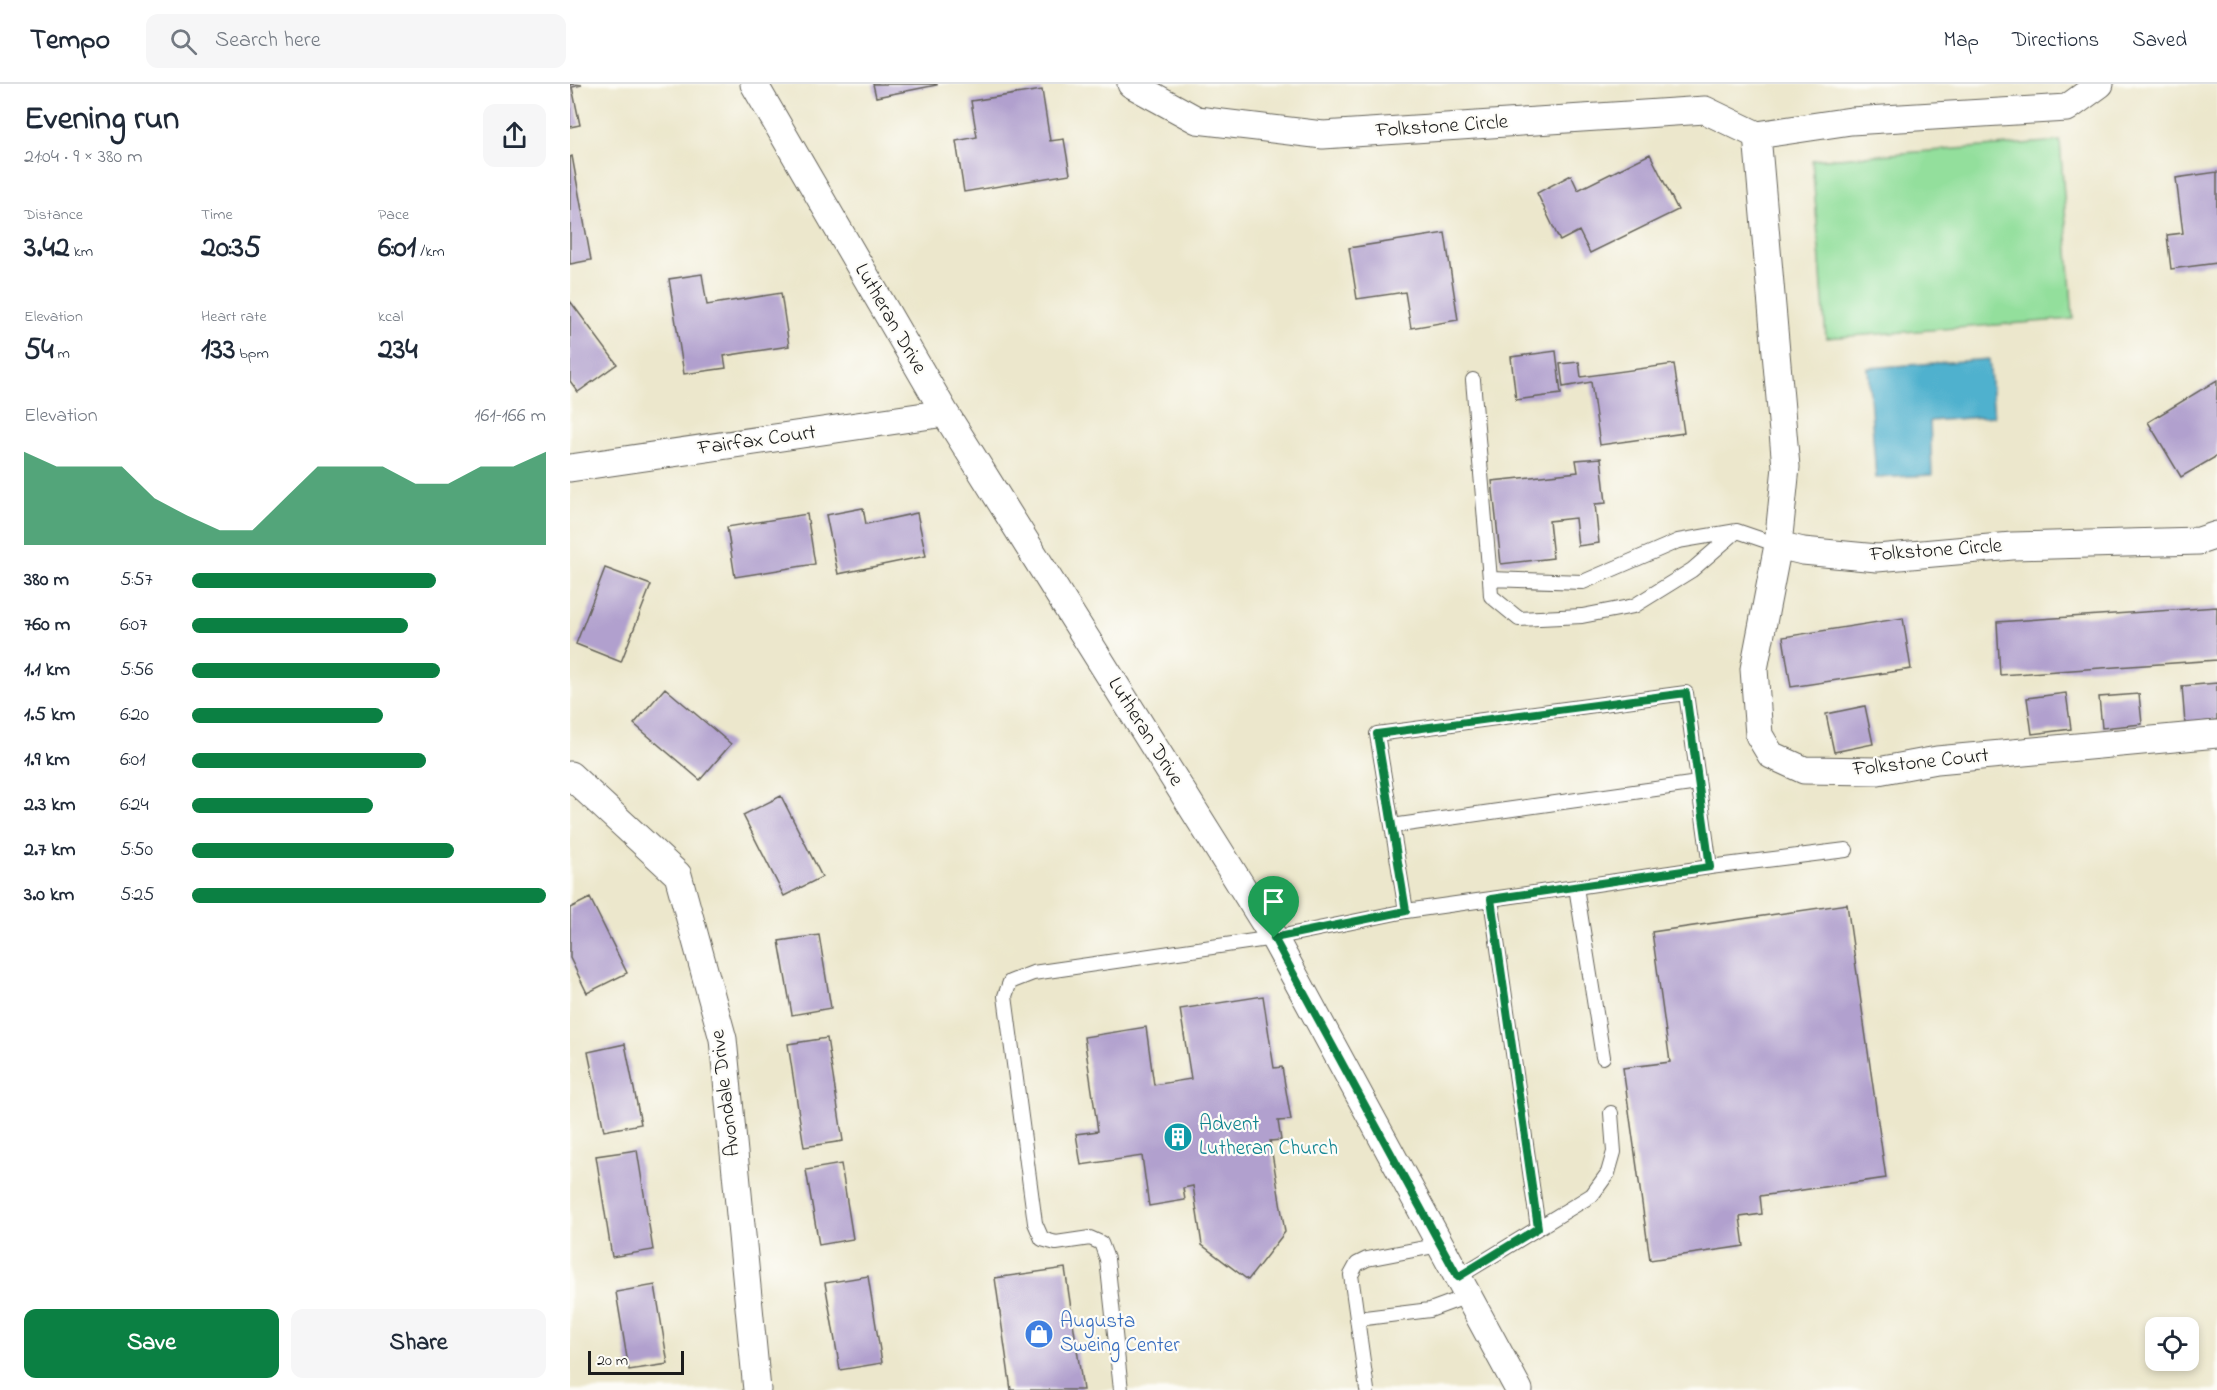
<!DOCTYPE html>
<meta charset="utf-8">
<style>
body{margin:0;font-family:"Indie Flower",sans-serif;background:#f6f6f7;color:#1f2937;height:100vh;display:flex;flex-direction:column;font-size:22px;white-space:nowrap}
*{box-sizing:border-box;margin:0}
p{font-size:20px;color:#747a83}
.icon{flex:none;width:33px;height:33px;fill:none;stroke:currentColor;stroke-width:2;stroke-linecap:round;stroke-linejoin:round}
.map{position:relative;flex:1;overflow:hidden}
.side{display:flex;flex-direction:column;background:#fff;width:570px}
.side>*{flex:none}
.tools{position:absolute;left:1575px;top:1233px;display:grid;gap:12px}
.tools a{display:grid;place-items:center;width:54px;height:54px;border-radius:12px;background:#fff;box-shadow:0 3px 9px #0003;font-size:30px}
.scale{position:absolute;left:18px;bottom:15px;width:96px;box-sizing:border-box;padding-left:6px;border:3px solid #1c1c1c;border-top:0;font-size:16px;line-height:21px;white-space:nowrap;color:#1c1c1c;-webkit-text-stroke:4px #fdfcf7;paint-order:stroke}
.pin{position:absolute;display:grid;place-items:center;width:51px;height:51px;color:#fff;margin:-62px -26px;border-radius:50% 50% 50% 0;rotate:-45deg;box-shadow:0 0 6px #0007}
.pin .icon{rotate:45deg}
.round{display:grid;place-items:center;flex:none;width:63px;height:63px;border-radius:12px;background:#f6f6f7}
.headline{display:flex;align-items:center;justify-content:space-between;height:102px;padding:0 24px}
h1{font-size:33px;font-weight:700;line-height:45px}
.metrics{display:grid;grid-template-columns:repeat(3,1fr);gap:9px;height:102px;padding:6px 24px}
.metrics div{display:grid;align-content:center}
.metrics b{font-size:30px;font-weight:700}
.metrics small{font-size:16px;font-weight:400}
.metrics p{font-size:16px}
.chart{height:168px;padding:12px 24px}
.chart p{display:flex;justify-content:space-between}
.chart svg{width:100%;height:108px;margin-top:6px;fill:#0b8043;opacity:.7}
.primary-button{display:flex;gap:12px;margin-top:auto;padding:12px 24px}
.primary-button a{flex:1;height:69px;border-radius:12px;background:#0b8043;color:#fff;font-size:24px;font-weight:700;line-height:69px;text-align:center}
.primary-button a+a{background:#f6f6f7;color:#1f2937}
ul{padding:0 24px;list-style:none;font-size:20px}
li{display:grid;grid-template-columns:96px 72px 1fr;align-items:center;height:45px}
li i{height:15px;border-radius:8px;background:#0b8043}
header{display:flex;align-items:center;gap:36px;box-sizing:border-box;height:84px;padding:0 30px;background:#fff;border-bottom:2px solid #e0e1e3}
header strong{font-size:28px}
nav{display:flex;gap:33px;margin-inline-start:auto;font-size:21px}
.search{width:420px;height:54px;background:#f6f6f7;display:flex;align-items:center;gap:15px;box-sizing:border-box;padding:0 21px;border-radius:12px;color:#747a83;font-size:22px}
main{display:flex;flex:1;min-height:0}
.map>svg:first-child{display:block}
.green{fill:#93df9c;stroke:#587e5c;stroke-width:1.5}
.water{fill:#4fb1ce;stroke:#366675;stroke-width:1.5}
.building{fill:#b1a0ce}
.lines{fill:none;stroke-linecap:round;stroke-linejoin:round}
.lane-casing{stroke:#65635a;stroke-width:16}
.street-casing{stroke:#65635a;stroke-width:29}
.lane{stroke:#fff;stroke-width:14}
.street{stroke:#fff;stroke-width:27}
.route-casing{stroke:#fff;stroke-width:12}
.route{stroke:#0b8043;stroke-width:8}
.labels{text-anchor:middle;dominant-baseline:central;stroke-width:4.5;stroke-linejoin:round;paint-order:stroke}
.street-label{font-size:21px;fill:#1c1c1c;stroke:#fdfcf7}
.culture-label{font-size:21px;fill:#0d838f;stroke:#fdfcf7;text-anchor:start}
.shop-label{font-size:21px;fill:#366cbe;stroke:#fdfcf7;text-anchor:start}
</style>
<header>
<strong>Tempo</strong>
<div class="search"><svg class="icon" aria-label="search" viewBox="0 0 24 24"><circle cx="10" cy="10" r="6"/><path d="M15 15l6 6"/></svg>Search here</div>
<nav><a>Map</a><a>Directions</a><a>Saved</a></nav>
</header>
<main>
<section class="side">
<div class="headline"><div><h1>Evening run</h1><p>21:04 · 9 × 380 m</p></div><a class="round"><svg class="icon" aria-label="share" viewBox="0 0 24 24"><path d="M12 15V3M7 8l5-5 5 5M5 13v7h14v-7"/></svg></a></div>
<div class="metrics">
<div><p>Distance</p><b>3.42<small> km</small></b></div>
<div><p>Time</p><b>20:35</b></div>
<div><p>Pace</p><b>6:01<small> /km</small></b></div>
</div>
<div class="metrics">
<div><p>Elevation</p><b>54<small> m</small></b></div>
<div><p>Heart rate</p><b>133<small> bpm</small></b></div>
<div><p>kcal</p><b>234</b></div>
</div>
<div class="chart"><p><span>Elevation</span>161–166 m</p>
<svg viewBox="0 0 160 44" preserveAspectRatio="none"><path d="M0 44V6L10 12L20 12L30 12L40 25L50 32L60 38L70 38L80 25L90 12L100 12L110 12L120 19L130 19L140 12L150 12L160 6V44z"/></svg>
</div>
<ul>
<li><b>380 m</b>5:57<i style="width:69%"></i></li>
<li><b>760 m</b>6:07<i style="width:61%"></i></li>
<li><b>1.1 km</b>5:56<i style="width:70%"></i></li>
<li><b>1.5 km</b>6:20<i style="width:54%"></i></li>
<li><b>1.9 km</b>6:01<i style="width:66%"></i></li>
<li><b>2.3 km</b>6:24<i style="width:51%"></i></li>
<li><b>2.7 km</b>5:50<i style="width:74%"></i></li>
<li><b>3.0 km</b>5:25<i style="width:100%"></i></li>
</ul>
<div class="primary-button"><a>Save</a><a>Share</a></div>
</section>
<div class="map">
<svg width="1647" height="1306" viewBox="0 0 1647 1306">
<rect width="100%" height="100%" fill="#fdfcf7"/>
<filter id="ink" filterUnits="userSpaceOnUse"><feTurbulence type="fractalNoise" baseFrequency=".0167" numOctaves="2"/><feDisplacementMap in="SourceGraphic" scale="12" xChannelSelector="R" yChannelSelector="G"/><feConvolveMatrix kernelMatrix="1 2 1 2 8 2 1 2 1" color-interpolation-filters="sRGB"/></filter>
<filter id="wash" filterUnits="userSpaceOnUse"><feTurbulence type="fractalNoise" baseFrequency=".008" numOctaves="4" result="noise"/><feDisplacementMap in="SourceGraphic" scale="24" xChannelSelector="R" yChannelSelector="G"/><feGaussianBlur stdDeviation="1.35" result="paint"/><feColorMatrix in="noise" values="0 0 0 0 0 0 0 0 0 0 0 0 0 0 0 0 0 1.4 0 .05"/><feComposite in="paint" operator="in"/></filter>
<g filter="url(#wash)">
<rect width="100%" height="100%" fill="#ece7cc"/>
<!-- green -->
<path class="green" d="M1490,57l13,178 -247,19 -14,-178z"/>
<!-- water -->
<path class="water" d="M1419,275l5,57 -64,5 2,54 -56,3 -8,-110z"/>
<g id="blocks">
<!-- building -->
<path class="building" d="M0,0l12,1 -10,2 8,38 -10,2z
M303,0h64v1l-61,12z
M472,6l8,51 14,-2 6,35 -106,18 -8,-51 21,-4 -6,-36z
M1080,70l28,56 -88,43 -11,-22 -19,10 -23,-48 34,-18 7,15z
M2,72l19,104 -21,4v-107z
M1647,88v91l-46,6 -4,-34 16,-2 -7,-55z
M875,149l13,87 -47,8 -6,-36 -48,7 -8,-51z
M132,190l5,31 74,-12 8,53 -65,10 2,12 -42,6 -15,-95z
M0,217l47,63 -39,28 -8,-11z
M986,267l5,43 -45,6 -5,-43z
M1009,278l2,15 93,-13 10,69 -84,12 -9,-63 -28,5 -3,-23z
M1647,296v76l-36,21 -33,-55z
M1031,374l5,45 -11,1 4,39 -21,3 -3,-28 -26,3 4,37 -52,6 -9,-83 86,-9 -2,-12z
M293,424l3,16 51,-11 9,43 -88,18 -12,-59z
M237,430l8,50 -80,13 -8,-50z
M35,484l46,17 -30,77 -45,-18z
M1647,523v53l-217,15 -3,-53z
M1333,534l8,51 -120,18 -8,-50z
M1647,599v37l-32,4 -3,-38z
M95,604l66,56 -31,36 -66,-56z
M1496,609l5,36 -39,5 -5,-36z
M1569,610l3,30 -40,4 -3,-31z
M1295,622l8,38 -39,8 -8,-38z
M211,712l41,81 -38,19 -41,-81z
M20,814l37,75 -40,20 -17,-35v-50z
M1277,820l39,274 -126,18 2,18 -22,3 4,29 -94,14 -27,-192 47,-6 -18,-130z
M249,851l12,73 -39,7 -13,-74z
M693,912l11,72 8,-1 9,53 -13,1 3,19 -11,1 15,91 -37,48 -46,-35 -9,-59 -10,2 2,12 -36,6 -7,-50 -61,9 -5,-31 22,-3 -14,-94 62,-10 8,58 37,-6 -11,-70z
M257,954l16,103 -39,6 -16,-103z
M55,960l16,80 -37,7 -16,-79z
M67,1066l16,100 -41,7 -16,-101z
M271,1080l12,75 -34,6 -13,-75z
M495,1184l18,122h-72l-16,-112z
M298,1192l14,87 -42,7 -15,-87z
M85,1201l13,79 -39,6 -13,-78z"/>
</g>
</g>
<g filter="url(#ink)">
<use href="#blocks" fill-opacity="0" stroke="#65635a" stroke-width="1.5"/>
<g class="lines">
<!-- lane casing -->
<g class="lane-casing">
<path id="lane" d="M903,296l17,199 93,3 95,-41 59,-10 41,14
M920,495l1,17 28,23 63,-3 52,-10 58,-36 45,-39
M822,742l306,-43
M1140,783l136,-17
M1006,803l134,-20 -24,-174 -309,41 29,177 170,-24 27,170
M921,815l47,329
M888,1193l134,-82 16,-22 6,-21 -3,-39
M787,1235l73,-9 38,-14
M551,1306l-14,-131 -6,-16 -11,-5 -34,5 -14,-4 -7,-16 -30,-227 5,-14 23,-9 241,-35 132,-27
M797,1306l-16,-115 6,-11 10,-5 73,-14"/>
</g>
<!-- street casing -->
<g class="street-casing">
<path id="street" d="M184,0l191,329 329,525 245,452
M561,0l66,36 126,15 382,-25 52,25 94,-14 216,-13 33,-24
M1187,51l29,332 -8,78 25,6 74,7 135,-12 187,-5 18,-6
M0,384l375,-55
M1208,461l-24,124 5,66 12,20 33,15 74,1 59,-11 280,-26
M0,691l108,100 45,164 34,351"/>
</g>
<!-- lane -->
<use href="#lane" class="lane"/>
<!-- street -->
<use href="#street" class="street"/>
</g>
</g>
<g class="lines" filter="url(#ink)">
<!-- route casing -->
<g class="route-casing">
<path id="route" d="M1116,609l24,174 -219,32 47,329 -80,49 -184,-339 132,-27 -29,-177z"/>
</g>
<!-- route -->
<use href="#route" class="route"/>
</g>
<!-- icons -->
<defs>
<g id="building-disc" transform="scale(1.5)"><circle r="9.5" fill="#0f9aa8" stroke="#fdfcf7"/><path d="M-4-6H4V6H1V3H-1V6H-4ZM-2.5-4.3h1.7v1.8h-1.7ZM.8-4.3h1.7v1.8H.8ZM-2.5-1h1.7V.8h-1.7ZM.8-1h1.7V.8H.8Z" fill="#fff"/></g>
<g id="shop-disc" transform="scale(1.5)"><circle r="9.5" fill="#3f7fe0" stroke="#fdfcf7"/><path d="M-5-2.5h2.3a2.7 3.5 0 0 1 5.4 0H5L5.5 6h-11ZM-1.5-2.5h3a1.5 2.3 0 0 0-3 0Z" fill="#fff"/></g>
</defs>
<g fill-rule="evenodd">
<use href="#building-disc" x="608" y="1053"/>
<use href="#shop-disc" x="469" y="1250"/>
</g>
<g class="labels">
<!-- street labels -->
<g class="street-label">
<text transform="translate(872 43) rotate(-4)">Folkstone Circle</text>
<text transform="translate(320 235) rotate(60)">Lutheran Drive</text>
<text transform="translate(187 357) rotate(-8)">Fairfax Court</text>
<text transform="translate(1366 467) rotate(-4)">Folkstone Circle</text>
<text transform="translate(575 648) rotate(58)">Lutheran Drive</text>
<text transform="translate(1351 679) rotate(-6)">Folkstone Court</text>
<text transform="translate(156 1009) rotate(-97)">Avondale Drive</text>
</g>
<!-- culture labels -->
<g class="culture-label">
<text x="629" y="1041">Advent<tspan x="629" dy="24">Lutheran Church</tspan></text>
</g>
<!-- shop labels -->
<g class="shop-label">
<text x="490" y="1238">Augusta<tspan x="490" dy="24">Sweing Center</tspan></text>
</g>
</g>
</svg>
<div class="tools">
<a><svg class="icon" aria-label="locate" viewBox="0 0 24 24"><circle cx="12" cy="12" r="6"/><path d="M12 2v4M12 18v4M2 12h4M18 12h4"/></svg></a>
</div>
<div class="scale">20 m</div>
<div class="pin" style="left:704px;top:854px;background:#1e9e55"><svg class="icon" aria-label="arrive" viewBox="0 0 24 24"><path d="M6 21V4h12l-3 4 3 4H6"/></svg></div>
</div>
</main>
